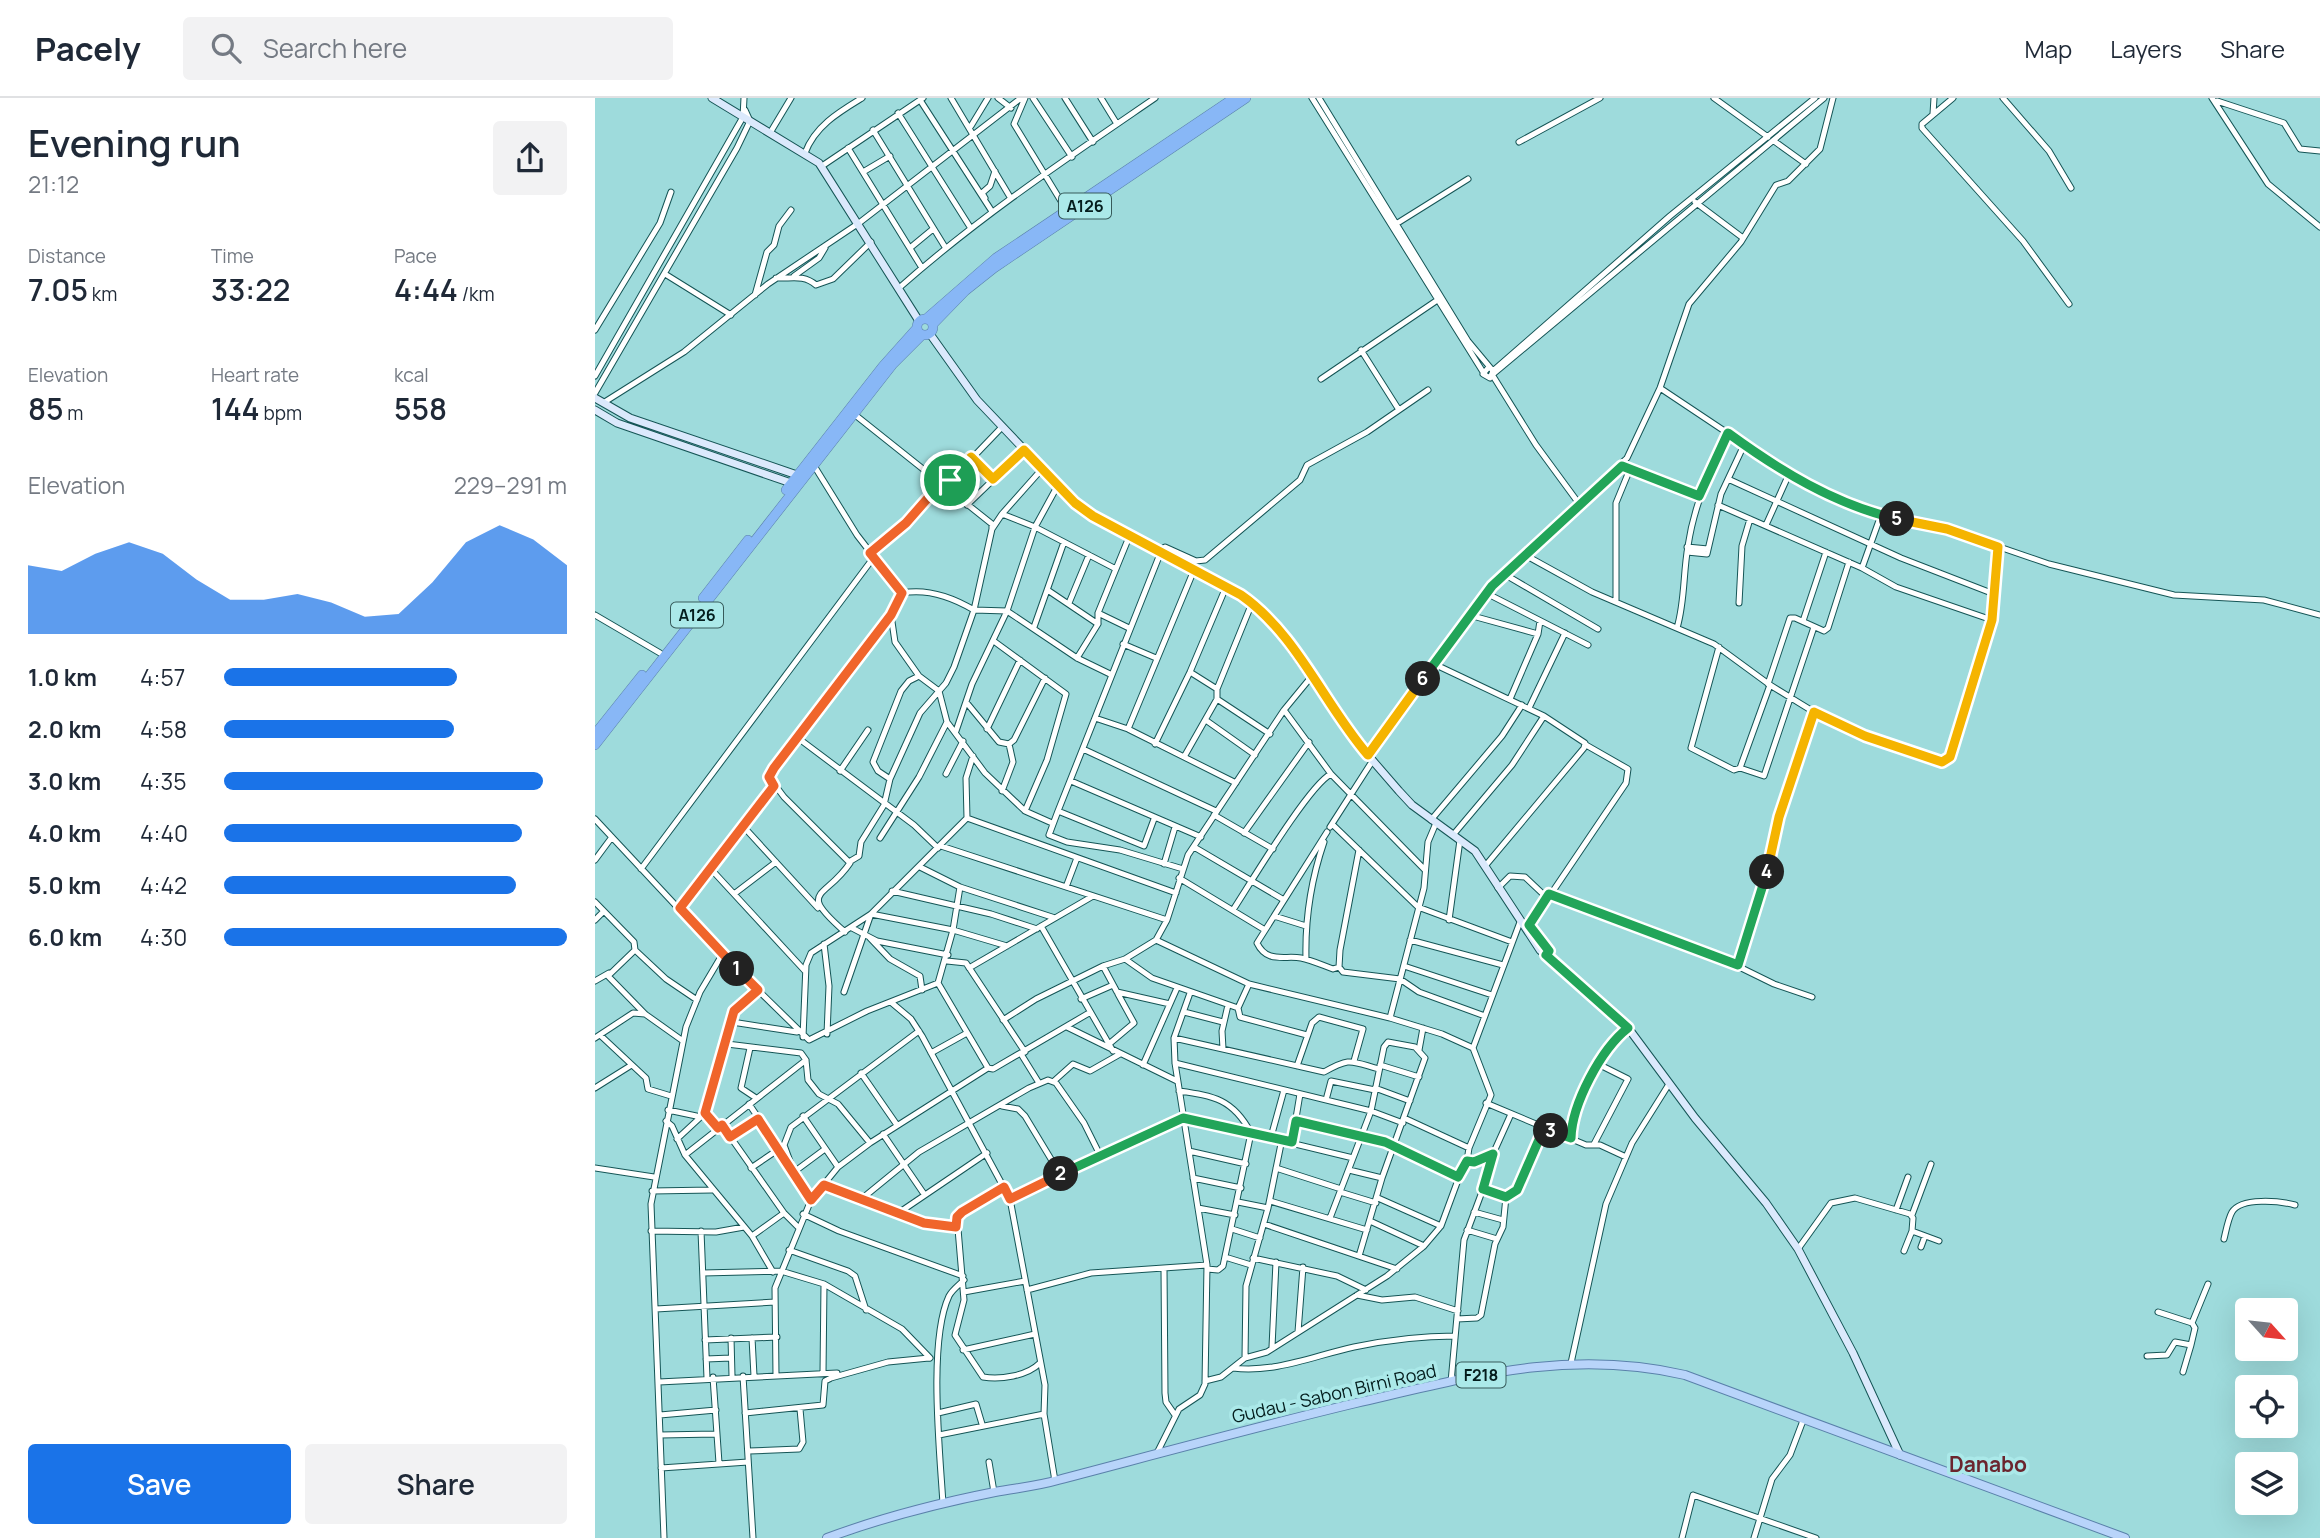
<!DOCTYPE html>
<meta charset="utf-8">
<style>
body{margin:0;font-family:Manrope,sans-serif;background:#f2f2f3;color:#1f2937;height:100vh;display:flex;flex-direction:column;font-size:26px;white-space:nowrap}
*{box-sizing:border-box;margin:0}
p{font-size:23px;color:#747a83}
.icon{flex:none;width:38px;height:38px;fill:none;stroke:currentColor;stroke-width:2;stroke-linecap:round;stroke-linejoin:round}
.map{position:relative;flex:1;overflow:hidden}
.drawer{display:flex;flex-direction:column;background:#fff;width:595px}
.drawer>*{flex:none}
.needle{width:46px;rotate:117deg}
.fabs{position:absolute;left:1640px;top:1200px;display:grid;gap:14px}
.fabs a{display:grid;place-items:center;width:63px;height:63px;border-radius:7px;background:#fff;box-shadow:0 7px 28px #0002;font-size:35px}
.pin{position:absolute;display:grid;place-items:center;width:60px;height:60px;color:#fff;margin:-30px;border:4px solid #fff;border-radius:50%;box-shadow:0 2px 7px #0007}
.km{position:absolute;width:35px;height:35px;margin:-18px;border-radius:50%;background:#222;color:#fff;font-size:19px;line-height:35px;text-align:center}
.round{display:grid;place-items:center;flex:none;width:74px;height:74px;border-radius:7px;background:#f2f2f3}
.headline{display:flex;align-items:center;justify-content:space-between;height:119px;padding:0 28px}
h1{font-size:38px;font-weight:600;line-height:52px}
.figures{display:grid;grid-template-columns:repeat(3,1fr);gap:10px;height:119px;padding:7px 28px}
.figures div{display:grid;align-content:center}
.figures b{font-size:30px;font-weight:600}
.figures small{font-size:19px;font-weight:400}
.figures p{font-size:19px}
.chart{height:196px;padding:14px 28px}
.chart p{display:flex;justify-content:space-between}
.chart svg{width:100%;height:126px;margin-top:7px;fill:#1a73e8;opacity:.7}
.action{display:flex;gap:14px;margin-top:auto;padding:14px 28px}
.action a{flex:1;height:80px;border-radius:7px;background:#1a73e8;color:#fff;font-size:28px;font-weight:600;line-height:80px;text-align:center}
.action a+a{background:#f2f2f3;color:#1f2937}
ul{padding:0 28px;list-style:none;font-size:23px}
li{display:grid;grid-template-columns:112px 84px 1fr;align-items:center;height:52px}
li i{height:18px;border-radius:9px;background:#1a73e8}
header{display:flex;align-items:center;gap:42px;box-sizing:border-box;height:98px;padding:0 35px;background:#fff;border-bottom:2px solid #e0e1e3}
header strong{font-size:33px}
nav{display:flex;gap:38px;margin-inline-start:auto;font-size:24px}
.search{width:490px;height:63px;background:#f2f2f3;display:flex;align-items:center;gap:18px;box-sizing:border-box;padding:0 24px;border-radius:7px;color:#747a83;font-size:26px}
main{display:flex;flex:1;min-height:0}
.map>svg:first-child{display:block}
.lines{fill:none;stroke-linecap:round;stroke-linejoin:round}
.street-casing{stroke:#155556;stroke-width:7}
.secondary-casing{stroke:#155556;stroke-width:9}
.primary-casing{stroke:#5a81aa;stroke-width:10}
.highway-casing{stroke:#5a81aa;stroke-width:10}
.street{stroke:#fff;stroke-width:5}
.secondary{stroke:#dbe9fc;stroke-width:7}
.primary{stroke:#b8d4fa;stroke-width:8}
.highway{stroke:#88b7f6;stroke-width:9}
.split-1-casing{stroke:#fff;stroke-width:14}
.split-2-casing{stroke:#fff;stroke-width:14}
.split-3-casing{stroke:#fff;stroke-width:14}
.split-4-casing{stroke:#fff;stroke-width:14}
.split-5-casing{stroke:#fff;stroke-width:14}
.split-6-casing{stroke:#fff;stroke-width:14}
.split-7-casing{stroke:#fff;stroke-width:14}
.split-1{stroke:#f0652b;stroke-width:9}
.split-2{stroke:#f0652b;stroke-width:9}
.split-3{stroke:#22a559;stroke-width:9}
.split-4{stroke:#22a559;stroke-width:9}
.split-5{stroke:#f5b400;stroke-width:9}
.split-6{stroke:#22a559;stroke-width:9}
.split-7{stroke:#f5b400;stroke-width:9}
.labels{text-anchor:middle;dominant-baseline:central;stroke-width:7;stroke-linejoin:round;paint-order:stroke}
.shield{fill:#abe9e9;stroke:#365a5a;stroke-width:2}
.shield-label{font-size:16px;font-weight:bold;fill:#041d1d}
.street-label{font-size:18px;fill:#041d1d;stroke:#abe9e9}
.quarter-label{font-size:21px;font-weight:bold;fill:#6b252e;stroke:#abe9e9}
</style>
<header>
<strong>Pacely</strong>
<div class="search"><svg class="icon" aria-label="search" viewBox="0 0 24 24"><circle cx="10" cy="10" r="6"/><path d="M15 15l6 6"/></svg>Search here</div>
<nav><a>Map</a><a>Layers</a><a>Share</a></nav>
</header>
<main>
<section class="drawer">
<div class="headline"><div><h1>Evening run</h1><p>21:12</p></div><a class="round"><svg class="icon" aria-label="share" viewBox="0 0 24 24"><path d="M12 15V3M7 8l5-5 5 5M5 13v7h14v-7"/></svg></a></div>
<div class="figures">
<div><p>Distance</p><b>7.05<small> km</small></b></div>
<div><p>Time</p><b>33:22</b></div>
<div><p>Pace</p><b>4:44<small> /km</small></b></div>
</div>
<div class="figures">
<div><p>Elevation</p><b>85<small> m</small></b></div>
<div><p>Heart rate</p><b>144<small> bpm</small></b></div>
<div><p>kcal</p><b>558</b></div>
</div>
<div class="chart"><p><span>Elevation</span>229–291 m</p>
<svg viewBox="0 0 160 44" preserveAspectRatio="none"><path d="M0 44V20L10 22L20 16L30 12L40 16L50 25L60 32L70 32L80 30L90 33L100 38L110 37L120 26L130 12L140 6L150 11L160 20V44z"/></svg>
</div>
<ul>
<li><b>1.0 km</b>4:57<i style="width:68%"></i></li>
<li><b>2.0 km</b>4:58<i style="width:67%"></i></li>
<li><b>3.0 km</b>4:35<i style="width:93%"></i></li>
<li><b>4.0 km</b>4:40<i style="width:87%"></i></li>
<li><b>5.0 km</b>4:42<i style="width:85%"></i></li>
<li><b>6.0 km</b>4:30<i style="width:100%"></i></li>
</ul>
<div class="action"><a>Save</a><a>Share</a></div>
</section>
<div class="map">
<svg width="1725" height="1440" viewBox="0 0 1725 1440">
<rect width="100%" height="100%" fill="#9edbdc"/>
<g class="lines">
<!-- street casing -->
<g class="street-casing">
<path id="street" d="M356,0l59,99
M403,0l13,10
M430,0l-11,26 53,87
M438,0l39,59
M470,0l28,44
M506,0l16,26
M717,0l171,274
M724,0l149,243 25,30 -3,7 -7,-4 5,-6
M1119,0l54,39
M1358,0l-31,26v4l101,113 46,63
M1408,0l46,53 22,37
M1617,0l56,86 52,43
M325,2l71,110
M1622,3l67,22 16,26 20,2
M303,15l72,114
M1338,16l1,-16
M376,28l17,-28
M278,32l72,117
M175,35l21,-35
M1179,43l32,23
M924,44l81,-44
M253,50l74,120
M210,55c10,-27 34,-41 57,-55
M227,68l101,-68
M268,74l27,-16
M390,100l-3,-5 8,-7 5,-15
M1100,104l48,36
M801,126l72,-45
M315,150l23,-19
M70,176l66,41
M199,178l25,-18 6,-10
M181,180c15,1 27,-4 40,7l17,-6 38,-37
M304,190c80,-71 167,-129 256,-190
M160,197l12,-43 7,-7 5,-19 12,-16
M0,232l65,-107 11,-31
M766,252l38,60
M898,273l177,-155 145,-118
M898,276l331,-276
M0,278l148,-259 1,-19
M898,278l43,69 44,60
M726,281l115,-78
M1065,290l129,86 72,36 86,19 102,35 125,31 90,5 56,15
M0,295l142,-245 13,-27 -5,-11
M8,305l81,-51 84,-68 91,-61 162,-125
M259,316l138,110v5
M376,360l22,21
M218,366l44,71 45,58
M1032,370l72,28
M1133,381l173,79 93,36
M463,387l-23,42 -28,84 70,47 33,16
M372,407l57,-55
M1123,407l144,63 34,19 96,33
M407,416l33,13 81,42
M1171,427l23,-51
M1092,449l21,2
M1092,454l20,2 14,-60 23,-49
M275,455l36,-30 36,-41 14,-7 46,-48
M930,457l67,37 122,52 56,41 44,27 51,24 77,26 8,-5 42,-137 6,-73
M1267,470l19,-53
M909,476l94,55
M454,493l49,33
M891,495l102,52
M1021,504v-99l14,-34
M474,505l20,-48
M1144,505l3,-57 8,-27
M503,515l31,15
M0,517l65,38
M296,517l4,27 24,34 20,15 8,31 38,51 40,38 27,12
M874,517l69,19
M1208,523l23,-69
M439,529l30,-85
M1082,530c8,-27 6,-54 11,-82 6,-41 22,-76 40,-113
M400,544l71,52 -19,66 -22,51
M528,546l33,14
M1124,549l-28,101 43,22 6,-2 24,8 50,-149
M482,560l21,-34v-11l31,-76
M839,566l110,52 41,27 -1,5 -98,117
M1173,586l22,-66h5l29,13 4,-3 21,-66
M622,591l35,-86
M622,601l53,35
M915,601l28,-65 2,-13
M371,604l33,40 10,2
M934,610l36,-75
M689,612l47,64 94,96
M500,620l33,11 108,54
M612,623l48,34
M392,631l33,-69
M533,631l66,-159
M361,633l16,-47 35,-73 -33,-1 18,-81 10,-15 40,-45
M203,640l116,87 24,23
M414,646l5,-4 31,-62
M560,646l35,-72 36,-85
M488,651l133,62
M773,657l123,-170 136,-127 33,-70 29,-84 52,-62 35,-57 12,-4 32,-32 13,-51
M589,659l33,-58v-10l-27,-17
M1145,670l30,-83
M245,673l28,-41
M351,676l17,-33
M295,681l-12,-8 -5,-9 28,-71 8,-10 10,-5
M476,683l130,56
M407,693l11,-29 -4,-18
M463,713l-9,24 18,7 53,8 63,19
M619,717l59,34
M372,720l209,75
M0,721l127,136 87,85 58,-29 71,-28 15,-53 7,-43
M559,721l-10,27 -86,-35 104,-262 3,-2 31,14 9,-1 95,-80 7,-15 60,-33 61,-42
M836,722l71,-84 20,-31
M737,726l86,83 94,35
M147,727l76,83
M735,729l43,-67
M732,734l-70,111c10,21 28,12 44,15 10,2 21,7 32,11l6,-2
M649,735l65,-91
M858,737l59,-70 32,-49
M285,740l39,-61 28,-55
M346,748l226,74
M599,749l90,53
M764,752l-19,100 -1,17 4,5 57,7 19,13 66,24
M0,762l17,-23
M569,766l11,-37
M325,769l40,20 95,31
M115,770l95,103
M46,771l233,-312
M584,780l86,52
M471,789l11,-29
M903,790l12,-12 15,1 18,17h8l172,65 51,25 38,13
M297,793l99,23 46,15
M139,796l42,-32
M956,796l75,-111 2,-14 -42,-24
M0,804l39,40 1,8 -27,26 37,38 38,27
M85,810l94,-122
M638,812c17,-26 76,-125 98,-136
M276,816l82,16 54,16
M679,818l32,10
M0,822l8,-8
M854,822l11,-80
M446,828l72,125
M257,830l25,13 71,14
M250,834c-49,-43 -20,-32 5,-69l-66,-66 -15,-20 122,-162 11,-22c26,-5 50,4 72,17l-20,57 -8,16 -26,30 -30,66 -6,26 -23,37 -2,14 -10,6
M275,840l20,21 30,17 2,14
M561,842l93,44 141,34 52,16 31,14 18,47 -22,53 -2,13
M815,842l93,25
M229,846l5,42 -2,48
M40,852l31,29 31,21
M951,857l3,-4 -20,-26 20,-31
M530,861l27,19 86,30
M711,861c-1,-40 5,-79 18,-117
M352,863l19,2 59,89
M1143,867c28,-84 46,-170 76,-253
M508,868l14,26 53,12
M809,868l88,29
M374,870l124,-72
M0,883l14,-8
M343,885l50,85
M654,886l-11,24 2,9 67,18
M249,894l27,-78
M486,901l32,-14
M297,905l19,16 11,17 88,163 35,186 -1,29 11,67
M589,914l39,10
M795,920l34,-130 4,-46 8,-19
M408,922l33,-21 67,-33 22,-7 31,-19 11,-20 21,-65 96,-145 28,-34
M137,924l65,10
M472,929l110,54
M5,937l46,43 2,11 23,7
M208,939l3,-72 5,-12 60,-39 96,-96 -1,-40 7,-22
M0,940l38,-25 12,1
M579,940l150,34c27,-15 26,-11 55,-3
M132,946l74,9 5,7 2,20 11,14 19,10 32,39
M514,946l25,-21 -16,-29
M155,950l-9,40 15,10
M878,950l47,-126
M628,951l-1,-18 6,-26
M824,952l4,-22
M336,955l36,-20
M426,956l18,29
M580,965l196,48 32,12
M548,967l34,-77
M785,967l39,12
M702,968l15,-43 7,-6 44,12 -9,32
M266,975l36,52
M459,983l19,-17 17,7 30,-17
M0,990l35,-22
M780,990l35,13
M584,993c35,5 54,8 72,42l-28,133 -5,4 -11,-1
M731,1002l5,-19 44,9
M891,1005l100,42h14l26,12
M154,1006l39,58
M407,1008l16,3 7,7 35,58
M73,1012l33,7
M110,1015l13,15
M208,1018l35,51
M809,1020l65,30
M71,1023l6,5 13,29 67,81 21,36
M127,1027l62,88 14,14
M288,1036l41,60
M135,1039l28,-18
M676,1039l13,-47
M976,1040c1,-34 30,-89 57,-110
M82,1041l28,-26 29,-102 25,-21
M697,1044l8,-48
M999,1046l34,-65 -30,-15
M594,1053l57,13
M90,1057l121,-95
M0,1070l59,9
M156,1070l28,-19
M681,1070l65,21
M198,1072l18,30
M754,1072l33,8
M199,1074l-10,-27 7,-18 128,-96
M199,1074l31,-23
M863,1079l9,-16 7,1 19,-8
M598,1080l48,10
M229,1087l100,38 32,4
M409,1089l-47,30 7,83 -9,35 28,42c17,3 44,-1 57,-14
M888,1091l23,8 11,-7 27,-62
M57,1093l60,-1
M745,1094l36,11
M783,1100l63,28
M415,1101l173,-82 170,41
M264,1103l60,-49 110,-64 19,-8 8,3 28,40 16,32
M675,1103l97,29
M643,1104l30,6
M603,1110l37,7
M1301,1112l12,-33
M879,1114l29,8
M208,1116l36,17 124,45
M302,1116l90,-61
M1317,1117l19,-51
M735,1120l41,-107 13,-64 4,-5 27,5 10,11 -43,120 -23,78
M775,1123l54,25
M669,1126l133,45
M637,1131l28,9
M872,1132l30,9
M56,1133l65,1 28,-5
M106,1133l6,147
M157,1138l32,-23
M1629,1141c2,-8 4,-20 8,-27 9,-15 48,-11 63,-7
M1326,1149l4,-11
M1203,1151l33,-46 24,-5 55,16 3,4 -1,13 27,10
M194,1152l59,21 7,5 11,34
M1309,1153l8,-20
M630,1159l26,8
M658,1160l84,18 29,14
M569,1171l1,124 1,9 9,13
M108,1175l78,-2 43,13 78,45 28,29
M432,1192l64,-17 116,-8
M369,1194l61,-11
M762,1197l25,5 33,-3 43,14
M61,1211l119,-7
M1563,1214l34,11 16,-39
M862,1221l20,-1 4,-3 14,-71 8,-17 3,-30
M703,1234l5,-65
M136,1240l1,38
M157,1240l2,38
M110,1242l72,-3
M677,1249l4,-85
M368,1252l72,-16
M1552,1258l20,-1 8,-13 16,3 4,-17 -3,-5
M650,1260l1,-72 22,-78 14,-69
M111,1261l25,-1
M976,1265l35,-159 26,-61 37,-59
M638,1270c43,5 80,-12 121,-21 34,-7 67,-11 101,-11
M1588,1274l8,-27
M228,1275l1,-89
M148,1278l10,162
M181,1278l-1,-88 36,-88 27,-33 32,-24 118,-75 5,1 96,-56
M118,1279l6,86
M610,1283l16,-4 24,-19 22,-6 120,-76 37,-30 17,-20 17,-46 -2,-5 -11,-6 -60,-28 -89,-21
M64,1284l178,-9
M856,1284l13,-142 25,-67 4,-19 18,-40
M150,1315l78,-8 2,-24 6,-3 57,-16 41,-4
M343,1315l38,-9 6,20
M65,1317l56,-5
M65,1337l56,-1
M344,1337l105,-21
M154,1353l50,-2 4,-7 -3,-33
M563,1353l21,-42 21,-14 5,-11 2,-119 -32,-202 -1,-25 16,-45
M394,1364l5,30
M66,1370l87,-6
M348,1406c-3,-51 -15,-163 6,-208 3,-6 10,-11 15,-16
M69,1440l-13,-334 35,-177 14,-35 22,-37
M1087,1440l11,-43 123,43
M1159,1440l18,-59 18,-24 14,-37"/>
</g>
<!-- secondary casing -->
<g class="secondary-casing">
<path id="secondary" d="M117,0l107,65 100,158
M335,236l47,66 98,103 54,34 112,58 26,20 93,131 39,45 13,14 63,46 65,99 86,75 69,93 71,85 32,46 55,104 47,102
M0,300l35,20 170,58
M0,312l22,13 177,61"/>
</g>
<!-- primary casing -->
<g class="primary-casing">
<path id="primary" d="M232,1440c54,-20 112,-35 168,-46 21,-4 43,-6 63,-12 99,-26 198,-53 298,-77 113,-26 213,-55 329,-28l440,163"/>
</g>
<!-- highway casing -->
<g class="highway-casing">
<path id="highway" d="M322 229a8 8 0 1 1 16 0a8 8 0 1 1-16 0Z
M331,221l70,-61 238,-160
M338,226l32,-33 29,-23 252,-170
M191,392l97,-124 34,-38
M108,500l45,-58
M0,636l47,-59
M0,647l298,-381 29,-29"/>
</g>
<!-- street -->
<use href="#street" class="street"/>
<!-- secondary -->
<use href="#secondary" class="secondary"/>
<!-- primary -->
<use href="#primary" class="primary"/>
<!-- highway -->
<use href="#highway" class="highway"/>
</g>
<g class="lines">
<!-- split-1 casing -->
<g class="split-1-casing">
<path id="split-1" d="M142,871l-57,-61 94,-122 -5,-9 5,-9 117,-153 11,-22 -32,-40 36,-30 36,-41 8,-2"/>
</g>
<!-- split-2 casing -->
<g class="split-2-casing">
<path id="split-2" d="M142,871l21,21 -24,21 -29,102 13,15 4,-3 8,12 28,-18 53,81 13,-15 100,38 32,4 1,-10 5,-5 42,-25 6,12 51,-25"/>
</g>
<!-- split-3 casing -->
<g class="split-3-casing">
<path id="split-3" d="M466,1076l122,-56 109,24 4,-21 89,21 73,35 9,-16 7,1 19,-8 -10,35 23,8 11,-7 27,-62 7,3"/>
</g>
<!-- split-4 casing -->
<g class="split-4-casing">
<path id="split-4" d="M956,1033l20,7c1,-34 30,-89 57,-110l-82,-73 3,-4 -20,-26 20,-31 189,71 29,-93"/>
</g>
<!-- split-5 casing -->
<g class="split-5-casing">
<path id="split-5" d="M1172,774l12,-55 35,-105 51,24 77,26 8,-5 42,-137 6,-73 -51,-18 -50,-10"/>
</g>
<!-- split-6 casing -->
<g class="split-6-casing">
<path id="split-6" d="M828,581l69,-93 130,-120 77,30 29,-63c52,38 106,71 169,86"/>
</g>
<!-- split-7 casing -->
<g class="split-7-casing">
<path id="split-7" d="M355,382l21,-23 22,22 31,-29 51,53 18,13 148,79c56,39 83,109 127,160l55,-76"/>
</g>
<!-- split-1 -->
<use href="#split-1" class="split-1"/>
<!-- split-2 -->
<use href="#split-2" class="split-2"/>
<!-- split-3 -->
<use href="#split-3" class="split-3"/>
<!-- split-4 -->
<use href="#split-4" class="split-4"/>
<!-- split-5 -->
<use href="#split-5" class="split-5"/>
<!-- split-6 -->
<use href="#split-6" class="split-6"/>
<!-- split-7 -->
<use href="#split-7" class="split-7"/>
</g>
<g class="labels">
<!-- shield labels -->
<g class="shield">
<rect x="464" y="95.5" width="52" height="25" rx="5"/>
<rect x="76" y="504.5" width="52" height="25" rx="5"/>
<rect x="861.5" y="1264.5" width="49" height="25" rx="5"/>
</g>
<g class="shield-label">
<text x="490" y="108">A126</text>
<text x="102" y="517">A126</text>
<text x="886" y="1277">F218</text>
</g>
<!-- street labels -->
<g class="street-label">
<text transform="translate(739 1295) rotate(-13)">Gudau - Sabon Birni Road</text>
</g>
<!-- quarter labels -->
<g class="quarter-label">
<text x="1393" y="1366">Danabo</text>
</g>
</g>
</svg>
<div class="fabs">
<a><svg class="needle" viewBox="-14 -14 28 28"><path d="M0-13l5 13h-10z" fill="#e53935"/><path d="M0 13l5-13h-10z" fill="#747a83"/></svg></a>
<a><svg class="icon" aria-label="locate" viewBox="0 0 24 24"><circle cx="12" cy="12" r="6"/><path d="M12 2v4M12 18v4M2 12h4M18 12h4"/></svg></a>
<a><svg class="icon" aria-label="layers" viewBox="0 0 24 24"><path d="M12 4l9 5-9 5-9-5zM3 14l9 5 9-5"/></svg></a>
</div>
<div class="pin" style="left:355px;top:382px;background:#1e9e55"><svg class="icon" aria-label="arrive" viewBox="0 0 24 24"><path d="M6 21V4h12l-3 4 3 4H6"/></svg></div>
<b class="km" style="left:142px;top:871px">1</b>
<b class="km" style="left:466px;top:1076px">2</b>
<b class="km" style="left:956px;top:1033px">3</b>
<b class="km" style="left:1172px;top:774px">4</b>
<b class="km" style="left:1302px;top:421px">5</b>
<b class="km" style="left:828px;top:581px">6</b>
</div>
</main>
